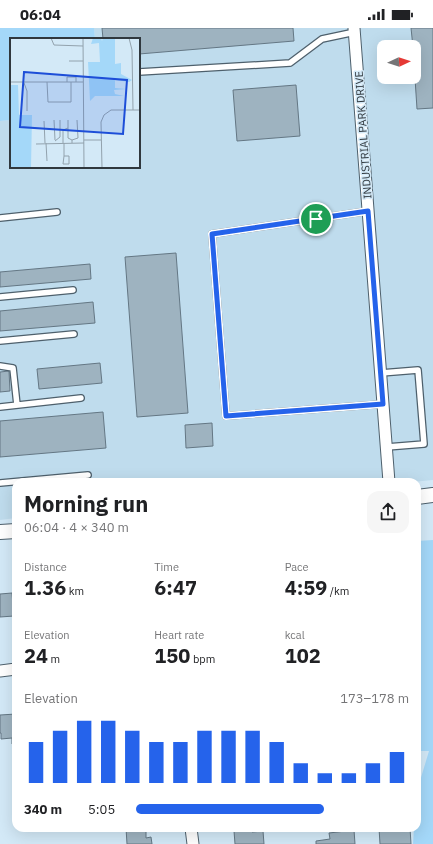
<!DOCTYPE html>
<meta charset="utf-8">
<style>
body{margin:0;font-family:"IBM Plex Sans",sans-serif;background:#f6f6f6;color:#202124;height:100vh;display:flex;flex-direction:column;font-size:15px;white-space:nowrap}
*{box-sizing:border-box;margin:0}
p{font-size:13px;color:#757577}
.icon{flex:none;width:22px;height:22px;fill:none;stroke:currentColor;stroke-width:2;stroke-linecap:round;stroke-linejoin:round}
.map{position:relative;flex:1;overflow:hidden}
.panel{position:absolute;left:12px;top:450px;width:409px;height:354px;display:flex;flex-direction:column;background:#fff;border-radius:12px;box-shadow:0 4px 16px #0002}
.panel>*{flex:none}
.needle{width:26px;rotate:86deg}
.fabs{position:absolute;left:377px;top:12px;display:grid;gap:8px}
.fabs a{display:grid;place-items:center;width:44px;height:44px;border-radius:8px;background:#fff;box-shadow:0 4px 16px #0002;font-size:20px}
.pin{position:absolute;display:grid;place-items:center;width:34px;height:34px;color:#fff;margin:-17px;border:2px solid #fff;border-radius:50%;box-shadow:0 1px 4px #0007}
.round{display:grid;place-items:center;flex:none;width:42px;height:42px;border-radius:12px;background:#f6f6f6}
.overview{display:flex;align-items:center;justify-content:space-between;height:68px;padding:0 12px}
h1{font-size:22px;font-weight:700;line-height:30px}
.stats{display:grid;grid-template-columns:repeat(3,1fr);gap:6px;height:68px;padding:4px 12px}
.stats div{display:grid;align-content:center}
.stats b{font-size:20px;font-weight:700}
.stats small{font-size:11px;font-weight:400}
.stats p{font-size:11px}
.chart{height:112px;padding:8px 12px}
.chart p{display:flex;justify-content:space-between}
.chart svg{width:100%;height:72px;margin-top:4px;stroke:#2563eb;stroke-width:6}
ul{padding:0 12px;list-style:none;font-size:13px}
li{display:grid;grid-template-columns:64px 48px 1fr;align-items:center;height:30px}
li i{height:10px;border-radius:5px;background:#2563eb}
.status{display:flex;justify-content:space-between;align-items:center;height:28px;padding:0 20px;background:#fff;direction:ltr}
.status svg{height:11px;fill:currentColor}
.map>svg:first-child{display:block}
.built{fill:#bfdced;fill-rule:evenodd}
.green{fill:#a4d8f9}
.building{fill:#9eb3c0;stroke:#647784}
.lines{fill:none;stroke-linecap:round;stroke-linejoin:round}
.service-casing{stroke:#4e606c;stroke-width:8}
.minor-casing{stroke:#4e606c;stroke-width:13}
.tertiary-casing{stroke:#4e606c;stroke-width:16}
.service{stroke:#fff;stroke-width:5.5}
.minor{stroke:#fff;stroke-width:11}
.tertiary{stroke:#fff;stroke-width:14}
.route-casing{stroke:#fff;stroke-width:8}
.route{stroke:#2563eb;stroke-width:5}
.labels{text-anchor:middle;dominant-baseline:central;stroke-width:3;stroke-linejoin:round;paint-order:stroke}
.street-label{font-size:11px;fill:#30383e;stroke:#d3e9f7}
.inset-road{fill:none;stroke:#92a2ad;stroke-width:1}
.view{fill:#1d4ed8;fill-opacity:0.15;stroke:#1d4ed8;stroke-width:2}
.inset-edge{fill:none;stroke:#30383e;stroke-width:2}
</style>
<div class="status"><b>06:04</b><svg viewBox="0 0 49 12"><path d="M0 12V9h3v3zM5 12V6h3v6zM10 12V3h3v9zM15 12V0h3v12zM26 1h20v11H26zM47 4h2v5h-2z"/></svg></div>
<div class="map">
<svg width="433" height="816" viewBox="0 0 433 816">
<rect width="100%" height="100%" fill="#d3e9f7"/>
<!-- built -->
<path class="built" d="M94,0h339v452l-21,2h-396v36l-16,2v-399l11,-1v47h128v-128h-44zM384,19h30v30h-30z"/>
<!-- green -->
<path class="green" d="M0,0h94l1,11h-84v81l-11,1z
M433,512v304h-20l1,-16h3v-37l12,-40h-12v-210z"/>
<!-- building -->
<path class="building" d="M102,0h191l1,13 -155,13v-15h-36z
M411,0h22v80l-16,1 -3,-46v-16h-1z
M296,57l4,51 -63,5 -4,-51z
M176,225l12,160 -51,4 -12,-160z
M90,236l1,15 -91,8v-15z
M93,274l2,21 -95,8v-20z
M100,335l2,20 -63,6 -2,-20z
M9,343l1,20 -10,1v-20z
M103,384l3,36 -106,9v-36z
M212,395l1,23 -27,2 -1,-23z
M12,565l2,23 -14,1v-23z
M16,686v30h-4v-6l-11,1v-6h-1v-18z
M126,800h20v10l5,-1 1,7h-25z
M236,800h16v4l11,-1 1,13h-29l-1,-13h3z
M379,800h31l1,16h-31z
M354,802l1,14h-39v-3l14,-2 -1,-6z"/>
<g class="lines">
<!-- service casing -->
<g class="service-casing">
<path id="service" d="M139,44l151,-9 32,-24 33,-7
M368,183l-156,23 14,182 157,-12
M0,190l57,-6
M0,269l73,-7
M0,313l74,-7
M0,338l13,2 4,37
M381,345l37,-3 6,74 -37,3
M0,379l81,-9
M0,455l88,-8"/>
</g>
<!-- minor casing -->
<g class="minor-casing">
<path id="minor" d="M354,0l35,454
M0,643l16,-2
M191,800l2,16"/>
</g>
<!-- tertiary casing -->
<g class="tertiary-casing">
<path id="tertiary" d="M417,469l16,-2
M0,504l16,-1"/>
</g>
<!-- service -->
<use href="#service" class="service"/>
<!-- minor -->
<use href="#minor" class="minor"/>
<!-- tertiary -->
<use href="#tertiary" class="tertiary"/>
</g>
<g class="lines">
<!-- route casing -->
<g class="route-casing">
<path id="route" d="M368,183l15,193 -157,12 -14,-182z"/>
</g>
<!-- route -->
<use href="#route" class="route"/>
</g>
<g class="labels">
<!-- street labels -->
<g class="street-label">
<text transform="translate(363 107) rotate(-94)">INDUSTRIAL PARK DRIVE</text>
</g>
</g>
<!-- overview -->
<g transform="translate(10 10)">
<rect width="130" height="130" fill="#d3e9f7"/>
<path d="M83,0h8l1,3 1,-3h12v26l6,-1v11l11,6 -3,2 -14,-2v8l11,1 -12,1 1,4 9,2h-29l-5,5 -2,-39h12l-1,-19 -8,1zM0,47h8l1,30h13l-1,53h-21z" fill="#a4d8f9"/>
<path class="inset-road" d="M41,0l3,7 29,1M73,0l1,130M119,0l3,12 1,60M59,23h14M0,44h73M37,44l1,20h23v-20M57,44v-5h9v5M14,45l3,8v20M44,82l1,20M58,82v18l4,2v3M34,83l1,22M62,102l6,-2 -1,-18M74,102h17M45,103l5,-4v-17M36,105l1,18M53,105v-13l5,-2M26,106l48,-1M54,118h5v8h-6l1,-8v-13M92,130l-1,-46 3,-7 7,-5h29"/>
<path class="view" d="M14,34l103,8 -4,54 -103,-7z"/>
<rect width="130" height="130" class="inset-edge"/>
</g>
</svg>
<div class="fabs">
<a><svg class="needle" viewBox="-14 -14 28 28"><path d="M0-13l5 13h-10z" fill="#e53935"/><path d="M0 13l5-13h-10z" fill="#757577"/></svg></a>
</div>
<div class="pin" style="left:316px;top:191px;background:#1e9e55"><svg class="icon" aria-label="arrive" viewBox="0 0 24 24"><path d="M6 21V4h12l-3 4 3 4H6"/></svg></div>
<section class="panel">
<div class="overview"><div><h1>Morning run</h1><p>06:04 · 4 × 340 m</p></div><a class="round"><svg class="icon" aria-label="share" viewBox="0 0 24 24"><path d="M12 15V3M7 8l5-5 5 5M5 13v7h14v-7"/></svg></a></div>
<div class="stats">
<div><p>Distance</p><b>1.36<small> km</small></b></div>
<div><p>Time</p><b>6:47</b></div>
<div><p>Pace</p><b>4:59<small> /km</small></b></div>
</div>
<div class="stats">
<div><p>Elevation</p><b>24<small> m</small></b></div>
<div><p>Heart rate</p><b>150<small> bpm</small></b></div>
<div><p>kcal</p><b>102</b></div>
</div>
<div class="chart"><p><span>Elevation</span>173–178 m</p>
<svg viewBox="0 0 160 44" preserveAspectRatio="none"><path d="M5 44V19M15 44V12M25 44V6M35 44V6M45 44V12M55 44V19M65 44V19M75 44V12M85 44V12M95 44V12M105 44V19M115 44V32M125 44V38M135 44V38M145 44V32M155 44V25"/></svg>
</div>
<ul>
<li><b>340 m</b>5:05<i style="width:69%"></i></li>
</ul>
</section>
</div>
